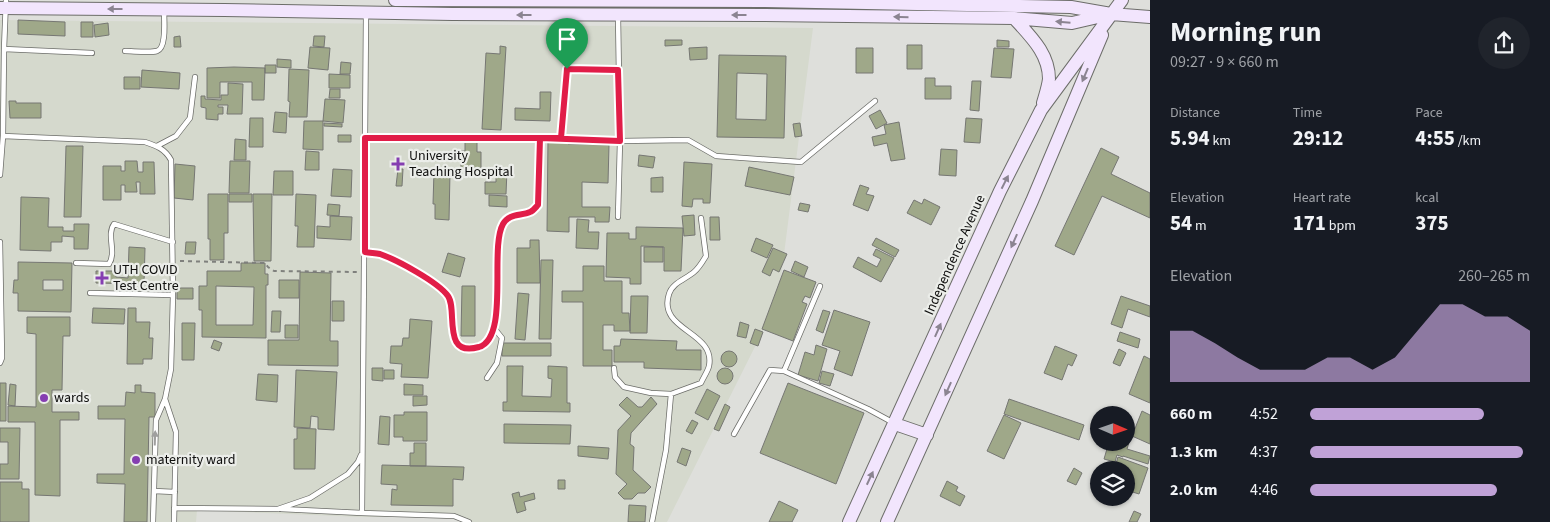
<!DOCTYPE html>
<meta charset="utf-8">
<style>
body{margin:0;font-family:"Source Sans 3",sans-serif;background:#20242c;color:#f1f3f6;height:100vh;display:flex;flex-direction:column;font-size:19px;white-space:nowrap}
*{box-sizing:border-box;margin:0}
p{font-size:16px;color:#9ea1a6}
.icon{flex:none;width:28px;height:28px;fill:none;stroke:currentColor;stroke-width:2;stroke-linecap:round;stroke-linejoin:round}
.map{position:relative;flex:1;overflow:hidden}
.sheet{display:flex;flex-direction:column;background:#171b24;width:400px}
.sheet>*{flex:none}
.needle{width:32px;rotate:92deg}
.fabs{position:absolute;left:1090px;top:406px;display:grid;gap:10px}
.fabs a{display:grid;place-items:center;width:45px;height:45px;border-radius:50%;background:#171b24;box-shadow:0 1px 4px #0004;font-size:25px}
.pin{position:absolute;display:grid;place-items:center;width:42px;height:42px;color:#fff;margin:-51px -21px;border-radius:50% 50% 50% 0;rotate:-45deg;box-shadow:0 0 5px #0007}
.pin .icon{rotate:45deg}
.round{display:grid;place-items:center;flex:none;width:52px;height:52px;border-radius:26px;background:#20242c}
.head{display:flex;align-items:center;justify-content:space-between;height:85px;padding:0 20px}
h1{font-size:28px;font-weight:700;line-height:38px}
.stats{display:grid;grid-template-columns:repeat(3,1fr);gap:8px;height:85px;padding:5px 20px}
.stats div{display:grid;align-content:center}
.stats b{font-size:21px;font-weight:700}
.stats small{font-size:14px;font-weight:400}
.stats p{font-size:14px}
.chart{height:140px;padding:10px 20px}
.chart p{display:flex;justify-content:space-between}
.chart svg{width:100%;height:90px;margin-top:5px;fill:#c0a2d7;opacity:.7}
ul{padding:0 20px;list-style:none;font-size:16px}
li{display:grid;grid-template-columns:80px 60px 1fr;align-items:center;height:38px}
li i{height:12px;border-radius:6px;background:#c0a2d7}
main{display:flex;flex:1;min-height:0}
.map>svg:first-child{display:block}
.built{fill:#d5d9cd}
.building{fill:#9fa889;stroke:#767773;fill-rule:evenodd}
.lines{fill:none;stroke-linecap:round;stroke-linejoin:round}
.lane-casing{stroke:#6c6d69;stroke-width:6}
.secondary-casing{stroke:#6c6d69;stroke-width:14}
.path{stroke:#7f807d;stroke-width:2;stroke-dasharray:4 4;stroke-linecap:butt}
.lane{stroke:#fff;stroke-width:4.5}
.secondary{stroke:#f2e5fd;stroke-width:12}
.oneway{fill:#8b8491}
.oneway2{fill:#9f9f9e}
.route-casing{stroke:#fff;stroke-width:10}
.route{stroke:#e11d48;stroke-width:6}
.poi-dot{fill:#853eb1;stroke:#ebede9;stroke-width:2}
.labels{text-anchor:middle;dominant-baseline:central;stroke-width:4.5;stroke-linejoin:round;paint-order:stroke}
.poi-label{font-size:14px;fill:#0e0e0d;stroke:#ebede9;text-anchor:start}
.street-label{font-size:14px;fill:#0e0e0d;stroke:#ebede9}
</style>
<main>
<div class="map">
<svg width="1150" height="522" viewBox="0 0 1150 522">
<rect width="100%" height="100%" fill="#dedfdb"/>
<!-- built -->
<path class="built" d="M0,20l813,8 -35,273 -111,221h-199l-12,-5h-95l-164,-7 -1,12h-196z"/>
<!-- building -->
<path class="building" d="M18,20l47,2v14l-47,-2z
M81,22h12v15h-12z
M108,23l1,12 -14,2 -1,-12z
M180,36l1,11h-7v-10z
M314,36h11l-1,11 -11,-1z
M665,40h17v5l-17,1z
M997,40l12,1v6h-12z
M907,45h15v24h-15z
M500,46l6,1 -5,83 -19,-1 4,-76 14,1z
M310,47l20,1 -2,22 -20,-2z
M707,47v12l-17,1 -1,-12z
M856,48h17v25h-17z
M994,48l20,1 -3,29 -20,-1z
M719,55l67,1 -2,82 -67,-1zM737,73l30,1 -1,46 -30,-1z
M277,59l14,1v8l-14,-1z
M341,62l10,1 -1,11h-10z
M265,65h11v8h-11z
M234,67l31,1 -1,32h-12v-18h-32v16h-13v-30z
M289,69l20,1 -2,47h-18l1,-15 -2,-1z
M142,70l38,3 -1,16 -38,-2z
M329,74l21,1v13h-21z
M124,77h16v12h-16z
M925,78h10v8h16v13h-26z
M972,81h9l-2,30 -9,-1z
M228,83l15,1 -1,30h-15l1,-9h-10v2h5v7h-5v6l-12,-1v-11l-5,-1v-11h4v3l16,1v-5h7z
M330,89h10v9h-11z
M540,92h11l-1,29 -35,-1v-12l25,1z
M325,99l20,1 -2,23 -20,-2z
M9,101h7v2h25v15h-31z
M880,110l7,13 -11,6 -7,-13z
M275,112l12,1 -1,20 -13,-1z
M250,118h13v29h-14z
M966,118l16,1 -2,24 -16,-1z
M304,121h19v29l-20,-1z
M899,122l6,37 -14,2 -4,-18 -13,3 -2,-9 14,-3 -2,-9z
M324,123l18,1v3l-18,-1z
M800,123l2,13 -7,1 -2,-13z
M338,135h13v7h-13z
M235,139l11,1v20h-12z
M465,140h12v12h4v16h-20v-17h4z
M548,140h21l-1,4 41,1 -1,38 -26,-1v25h28l-1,15h-14v-5h-26v15l-22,-1z
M66,146h17l-2,71h-17z
M1101,148l18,9 -8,17 39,19v25l-48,-22 -28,59 -19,-9z
M941,149l16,1 -1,26 -17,-1z
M306,151l13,1v18h-14z
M639,155l16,2 -2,11 -15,-2z
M125,161h12l1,11h5v-10h11l1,32h-15v-12h-4l1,10h-12v-7h-4v15h-18v-34h18v5h4z
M230,161h20l-1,32h-20z
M684,162l28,2 -2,39h-7v-4h-10l-1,8 -10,-1z
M175,164l20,2 -2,34 -19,-2z
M749,167l45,10 -4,18 -45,-9z
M333,169l19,1 -1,27 -20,-1z
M398,169h5l-1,17h-6z
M496,170h11l-1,24h-21v-12h11z
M274,171h19v24h-20z
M434,171l16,1 -1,48 -14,-1v-15h-2z
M663,177v15h-12v-14z
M860,185l9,3 -3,6 8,2 -6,15 -15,-6z
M208,194h20v39h-4v27h-14v-21h-2z
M229,194h23v8h-23z
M253,194h19l-1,67h-17z
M296,194l20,1 -2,52h-17l1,-21h-3z
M489,195l18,1v11l-18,-1z
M21,197l28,1 -1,29h15v4h11v-7h15l-1,25h-14v-12l-12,-1v6h-11v9l-31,-1z
M924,199l16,8 -9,18 -24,-12 7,-13 8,4z
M800,203l10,2 -2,7 -10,-2z
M328,204l12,1 -1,11 -12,-1z
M694,215l1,20 -11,1 -2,-20z
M330,216l22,1 -1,23 -34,-2v-12l13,1z
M710,217h9l1,23h-10z
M577,219l12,1 -1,12h11l-1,17 -22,-1z
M636,227l47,1 -2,43h-17v-24l-23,-1v38h-11v-6l-24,-1 1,-44h22v6h7z
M756,238l17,7 -6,13 -16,-7z
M876,238l23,12 -4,7 -23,-12z
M530,240h9l1,43h-23v-35h13z
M186,242h10l-1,12h-10z
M129,247l16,1 -1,36 -48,-1v-12h20v6l12,1z
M644,247h19v15h-19z
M773,248l14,6 -8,18 -6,-3 -3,7 -8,-4z
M876,249l18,9 -13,24 -28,-15 5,-10 19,10 4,-8 -8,-4z
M448,253l17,5 -5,19 -18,-5z
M541,260h12l-2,79h-12z
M795,261l13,6 -4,10 -13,-6z
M18,262l54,1 -1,49 -53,-1v-18h-5l1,-13h4zM43,280h20v10h-20z
M241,263h24v11h3v11h-2v53l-64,-1v-27h-3v-24h8v-15h34zM216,286l38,1 -1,38h-37z
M583,266h21v15h18v32h7l1,18h-16v-6h-11v25h9v16h-29v-64h-21v-11h21z
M784,270l32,12 -6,16 -5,-2 -3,6 5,2 -14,37 -31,-12z
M300,272l31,1 -1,68h8v25l-70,-1v-25h31z
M279,280h20v18h-20z
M462,286h13v50h-14z
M177,288h16v11h-16z
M518,293l11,1 -4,46 -10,-1z
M631,296h17l-1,37h-17z
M1121,296l29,10v11l-22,-8 -6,19 -11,-4z
M332,301h12v20h-12z
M93,308l32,1 -1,15 -32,-1z
M128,308h8v14h14l-1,16h4l-1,21h-9v5h-16z
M823,310l7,2 -7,21 -7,-3z
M834,310l36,12 -18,54 -18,-7 6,-18 -18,-6z
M272,311h9l-1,21h-9z
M27,317h43v19h-7l-1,54h-10v22h27v8h-19v76l-25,-1v-73h-27v-16l28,1v-73l-9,-1z
M410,319l22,2 -4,57 -27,-1 1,-13 -12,-1 1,-17h11l1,-8h6z
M740,322l9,3 -3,13 -9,-2z
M182,323h13l-1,37h-12z
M285,325h13v13h-13z
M755,329l8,3 -5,14 -8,-3z
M1120,332l20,7 -2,9 -21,-7z
M621,339l56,2 -1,9h25v20l-57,-2v-6h-30v-16h6z
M214,340l8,3 -3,8 -8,-3z
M502,343h49v13h-49z
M816,345l11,4 -9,32 -20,-6 7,-23 9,3z
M1055,346l22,9 -5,11 -4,-2 -6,16 -18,-7z
M1119,349l7,4 -6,13 -7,-3z
M721 359a8 8 0 1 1 16 0a8 8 0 1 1-16 0Z
M1144,356l6,3v44l-21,-9z
M507,366h16l-1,30 29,1 1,-18 -4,-1v-12l19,1v36h3v9l-67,-1v-9h4z
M717 376a8 8 0 1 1 16 0a8 8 0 1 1-16 0Z
M372,368h11v13l-11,-1z
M296,370l41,2 -3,58 -16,-1v-12l-7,-1 -1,12 -16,-1z
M384,370h10v9h-10z
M822,371l12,3 -4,12 -11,-3z
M258,374l20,1 -1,27 -21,-2z
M0,383h6v38h-6z
M788,383l76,30 -28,71 -76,-31z
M10,384l6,1 -1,21 -7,-1z
M404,384l19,1v10h-19z
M135,385h6v7l14,1v24h-6l-2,105h-23l1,-38 -28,-1v-9h27l1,-55h-27v-13h27l1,-14 9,1z
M707,389l13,7 -12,24 -13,-7z
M413,396h14v9l-14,1z
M627,397l11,10h4l9,-10 6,7 -26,29 -1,11 4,3 -1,23 18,17 -6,6h-7l-6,6h-8l-6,-6 9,-9 -11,-10 2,-44 13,-14 -12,-11z
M1009,399l75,26 -5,15 -75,-26z
M725,404l5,3 -11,24 -5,-2z
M1142,411l8,4v29l-18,-8z
M404,412h23v29h-24v-4h-9v-22h10z
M1004,415l17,8 -17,36 -17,-8z
M380,416l10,1 -1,28 -11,-1z
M692,420l6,3 -6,11 -6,-3z
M504,424l67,1 -1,19 -66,-1z
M0,428h20l-1,51h-19v-15h8v-22h-8z
M297,428l19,1 -1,40h-21v-30h3z
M1126,438l4,1 -3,10 23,7 -2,8 -25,-8v1l-6,-2 -2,7 -11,-3 5,-17h17z
M414,443h12v23h-16v-13h4z
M578,446l31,2 -1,11 -30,-3z
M682,448l9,3 -5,15 -9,-4z
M1118,457l30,11 -9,26 -13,-4v-20h-12z
M382,465l82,2 -1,13 -10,-1v27l-62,-1 1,-16 5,1v-5l-16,-1z
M1074,468l8,5 -6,12 -9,-4z
M558,480h7v9h-7z
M947,481l11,6 -2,4 9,5 -5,10 -20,-10z
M0,482h22v7h7v33h-29z
M519,492l1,5 14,-4 1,6 -11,3 2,8 -9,3 -5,-19z
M779,501l19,9 -6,12h-23z
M629,505l17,1 -1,16h-17z
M1134,511l7,3 -4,8h-8z"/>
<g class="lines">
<!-- lane casing -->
<g class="lane-casing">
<path id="lane" d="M6,0l-2,49 88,4
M618,15l2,126 -2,76
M125,51c8,0 25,2 32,0 10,-3 7,-31 7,-41
M3,136l1,-87
M365,138h196l59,3 68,-1 28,16 85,6 74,-61
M561,138l6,-69 51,1
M157,146l19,-10 14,-18 5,-41
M0,175l3,-39 142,6c12,4 20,7 26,18l2,135 -2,74 -6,30 -9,21 -3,102
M0,242l2,116 -2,5
M365,252c30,5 63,23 84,45 3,12 0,32 5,42 4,7 12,9 20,8 38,-3 15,-97 29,-123 6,-11 18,-8 27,-12 3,-1 6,-5 8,-7l2,-68
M76,263l33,1c8,-12 -3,-29 5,-40l59,18
M90,293l83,2
M614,368l1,9 9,10 27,6 20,1 30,-11c2,-5 7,-12 8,-17 7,-35 -52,-35 -40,-72 3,-11 17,-15 25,-22 5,-4 9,-11 12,-16l-5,-38
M784,371l36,-85
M487,378l10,-15 5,-25 -8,-10
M165,399l11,33 -2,90
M734,434l36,-64 14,1 84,38 24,13
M154,491l21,1
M174,508l104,1 32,-11 38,-24 10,-12 3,-7
M281,509l81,4 92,3 15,6
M362,513l4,-498
M652,522l14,-72 5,-56"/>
</g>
<!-- secondary casing -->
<g class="secondary-casing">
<path id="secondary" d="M395,0l370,1 306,6 40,7 39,3
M0,8l224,2 228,4 313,1 249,3 58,5 39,-9
M1014,18c16,18 35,35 35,61 -1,8 -4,17 -6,24
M895,424l32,11
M849,522l151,-331 41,-81 81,-110
M887,522l145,-321 70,-166"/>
</g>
<!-- path -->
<path class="path" d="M180,261l85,2 3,4 6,4 83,1"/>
<!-- lane -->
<use href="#lane" class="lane"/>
<!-- secondary -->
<use href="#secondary" class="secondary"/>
</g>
<!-- one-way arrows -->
<defs><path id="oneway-solid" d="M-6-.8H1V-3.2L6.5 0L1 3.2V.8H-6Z" transform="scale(1.25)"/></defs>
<g class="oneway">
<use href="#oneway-solid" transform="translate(115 9) rotate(-180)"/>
<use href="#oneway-solid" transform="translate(524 15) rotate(-180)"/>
<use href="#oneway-solid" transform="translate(739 15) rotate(-180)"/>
<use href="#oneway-solid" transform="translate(901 17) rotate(-179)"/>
<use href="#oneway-solid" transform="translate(1063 22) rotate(-175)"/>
<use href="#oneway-solid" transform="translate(1085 75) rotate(113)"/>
<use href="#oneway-solid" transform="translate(1005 182) rotate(-63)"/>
<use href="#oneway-solid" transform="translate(1014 241) rotate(114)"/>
<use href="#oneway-solid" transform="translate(938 330) rotate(-66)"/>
<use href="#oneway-solid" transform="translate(948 389) rotate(114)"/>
<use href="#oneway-solid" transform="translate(870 478) rotate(-65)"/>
</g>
<use class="oneway2" href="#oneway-solid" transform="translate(155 438) rotate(-88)"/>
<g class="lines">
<!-- route casing -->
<g class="route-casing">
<path id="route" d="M567,69l-6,69c-65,0 -130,0 -196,0v114c5,1 10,1 15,2 17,6 58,28 68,42 10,14 -7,62 31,51 31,-10 10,-98 24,-123 6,-11 18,-8 27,-12 3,-1 6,-5 8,-7l2,-67 80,3 -2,-71 -51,-1"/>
</g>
<!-- route -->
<use href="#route" class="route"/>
</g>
<!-- markers -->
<g class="poi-dot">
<path d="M395.5 156.5h5v5h5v5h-5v5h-5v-5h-5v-5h5z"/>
<path d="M99.5 270.5h5v5h5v5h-5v5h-5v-5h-5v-5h5z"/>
<circle cx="44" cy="398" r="5"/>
<circle cx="136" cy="460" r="5"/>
</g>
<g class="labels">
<!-- poi labels -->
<g class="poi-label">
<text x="409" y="156">University<tspan x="409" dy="16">Teaching Hospital</tspan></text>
<text x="113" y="270">UTH COVID<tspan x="113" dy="16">Test Centre</tspan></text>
<text x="54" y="398">wards</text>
<text x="146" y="460">maternity ward</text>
</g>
<!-- street labels -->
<g class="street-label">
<text transform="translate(955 255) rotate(-66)">Independence Avenue</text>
</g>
</g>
</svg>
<div class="fabs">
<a><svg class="needle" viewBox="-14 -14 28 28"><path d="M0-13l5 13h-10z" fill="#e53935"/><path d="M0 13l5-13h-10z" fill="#9ea1a6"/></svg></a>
<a><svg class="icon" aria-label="layers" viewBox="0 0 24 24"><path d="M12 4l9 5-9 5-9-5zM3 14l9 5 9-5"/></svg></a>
</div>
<div class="pin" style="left:567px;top:69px;background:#1e9e55"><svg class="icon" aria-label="arrive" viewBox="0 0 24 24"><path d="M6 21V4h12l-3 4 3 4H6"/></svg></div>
</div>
<section class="sheet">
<div class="head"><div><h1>Morning run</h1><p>09:27 · 9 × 660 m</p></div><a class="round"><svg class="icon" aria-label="share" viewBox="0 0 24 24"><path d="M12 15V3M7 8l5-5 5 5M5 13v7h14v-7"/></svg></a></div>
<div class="stats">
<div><p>Distance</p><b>5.94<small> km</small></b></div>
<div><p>Time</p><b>29:12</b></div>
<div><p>Pace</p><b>4:55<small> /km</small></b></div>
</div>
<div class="stats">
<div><p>Elevation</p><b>54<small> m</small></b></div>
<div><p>Heart rate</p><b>171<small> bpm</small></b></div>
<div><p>kcal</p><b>375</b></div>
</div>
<div class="chart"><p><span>Elevation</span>260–265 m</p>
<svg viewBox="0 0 160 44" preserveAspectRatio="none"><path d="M0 44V19L10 19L20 25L30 32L40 38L50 38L60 38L70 32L80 32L90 38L100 32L110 19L120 6L130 6L140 12L150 12L160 19V44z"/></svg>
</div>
<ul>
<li><b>660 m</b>4:52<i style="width:79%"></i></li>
<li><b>1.3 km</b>4:37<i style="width:97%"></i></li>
<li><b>2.0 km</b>4:46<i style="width:85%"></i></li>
</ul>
</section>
</main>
